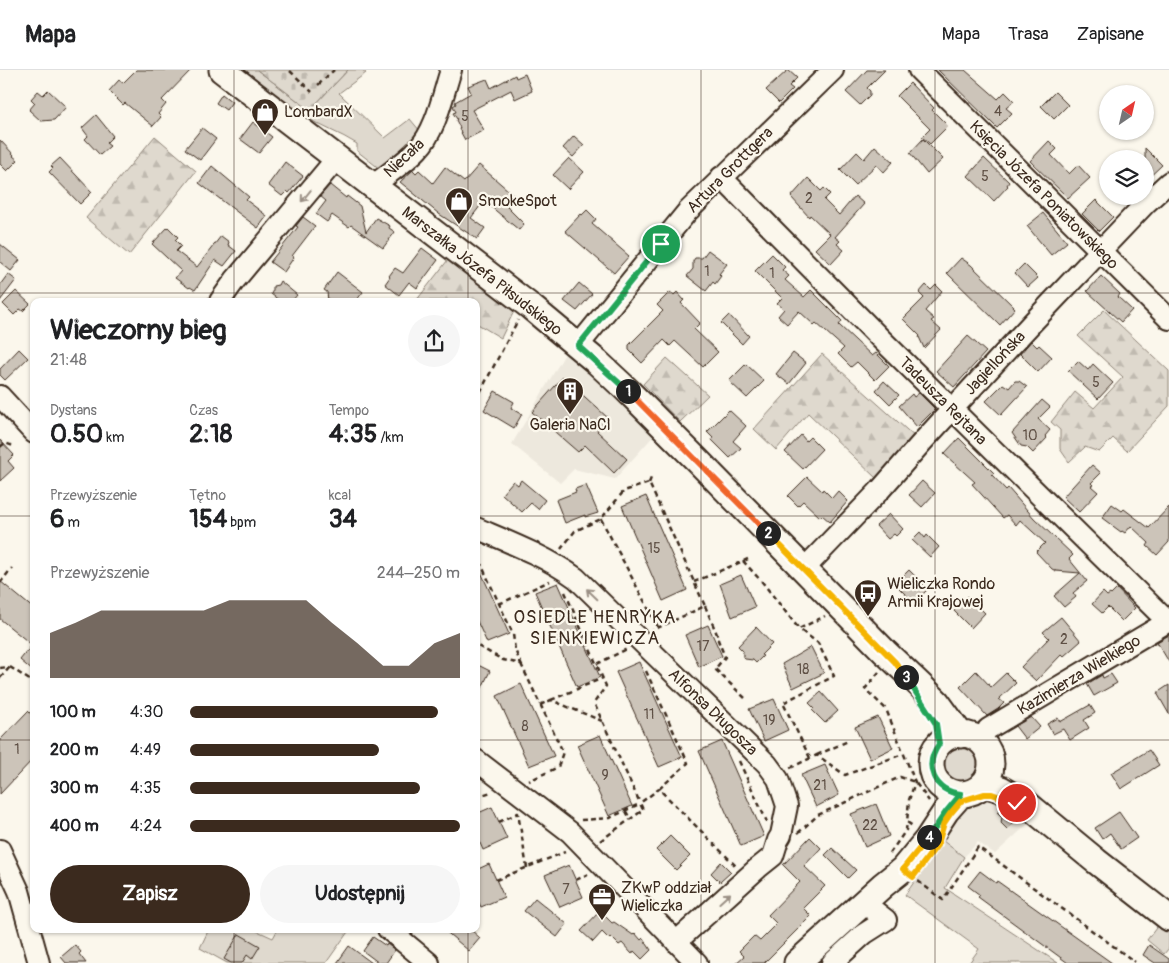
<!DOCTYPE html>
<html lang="pl">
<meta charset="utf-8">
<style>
body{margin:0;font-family:Pangolin,sans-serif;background:#f6f6f6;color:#202124;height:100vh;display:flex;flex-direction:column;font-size:19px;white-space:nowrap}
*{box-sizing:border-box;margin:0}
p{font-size:16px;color:#757577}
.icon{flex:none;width:28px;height:28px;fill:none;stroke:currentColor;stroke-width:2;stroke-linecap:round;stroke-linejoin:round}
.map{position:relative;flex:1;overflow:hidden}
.side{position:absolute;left:30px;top:228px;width:450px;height:635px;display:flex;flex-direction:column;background:#fff;border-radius:10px;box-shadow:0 1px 4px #0004}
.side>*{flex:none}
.needle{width:32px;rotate:34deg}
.fabs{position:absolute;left:1099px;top:15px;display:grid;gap:10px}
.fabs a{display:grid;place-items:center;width:55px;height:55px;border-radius:50%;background:#fff;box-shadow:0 1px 4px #0004;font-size:25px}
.pin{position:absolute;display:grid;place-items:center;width:42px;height:42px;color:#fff;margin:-21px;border:2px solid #fff;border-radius:50%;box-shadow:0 1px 5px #0007}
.km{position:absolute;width:25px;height:25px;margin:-12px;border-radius:50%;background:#222;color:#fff;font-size:14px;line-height:25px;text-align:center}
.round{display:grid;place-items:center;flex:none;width:52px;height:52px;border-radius:26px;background:#f6f6f6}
.headline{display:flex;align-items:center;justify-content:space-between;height:85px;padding:0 20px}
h1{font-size:28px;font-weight:700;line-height:38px}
.stats{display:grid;grid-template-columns:repeat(3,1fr);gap:8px;height:85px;padding:5px 20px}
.stats div{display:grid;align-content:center}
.stats b{font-size:25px;font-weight:700}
.stats small{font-size:14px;font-weight:400}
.stats p{font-size:14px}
.chart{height:140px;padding:10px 20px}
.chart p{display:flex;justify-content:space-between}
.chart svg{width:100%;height:90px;margin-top:5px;fill:#3b2a1e;opacity:.7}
.cta{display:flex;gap:10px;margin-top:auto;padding:10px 20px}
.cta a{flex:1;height:58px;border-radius:30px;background:#3b2a1e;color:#fff;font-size:20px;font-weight:700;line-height:58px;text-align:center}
.cta a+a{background:#f6f6f6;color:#202124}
ul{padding:0 20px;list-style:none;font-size:16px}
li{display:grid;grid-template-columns:80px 60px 1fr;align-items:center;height:38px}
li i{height:12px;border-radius:6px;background:#3b2a1e}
header{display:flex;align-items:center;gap:30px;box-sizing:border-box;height:70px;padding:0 25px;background:#fff;border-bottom:1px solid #e0e0e0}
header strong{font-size:24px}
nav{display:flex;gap:28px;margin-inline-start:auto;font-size:18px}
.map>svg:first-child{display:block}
.built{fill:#ede8dd}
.green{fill:#dfd9ce;stroke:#8d8276}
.forest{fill:url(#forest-firs);stroke:#8d8276}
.cemetery{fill:url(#cemetery-stones);stroke:#8d8276}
.building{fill:#ccc4b9;stroke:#3b2a1e}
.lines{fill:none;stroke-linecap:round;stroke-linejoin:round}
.minor-casing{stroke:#3b2a1e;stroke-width:24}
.major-casing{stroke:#3b2a1e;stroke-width:29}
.path{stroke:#3b2a1e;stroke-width:2.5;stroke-dasharray:5 4;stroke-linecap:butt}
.minor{stroke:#fbf7ec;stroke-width:20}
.major{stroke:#fbf7ec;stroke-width:25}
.oneway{stroke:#9b9085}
.split-1-casing{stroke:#fff;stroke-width:10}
.split-2-casing{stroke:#fff;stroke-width:10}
.split-3-casing{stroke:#fff;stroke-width:10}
.split-4-casing{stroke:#fff;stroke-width:10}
.split-5-casing{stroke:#fff;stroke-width:10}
.split-1{stroke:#22a559;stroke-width:6}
.split-2{stroke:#f0652b;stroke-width:6}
.split-3{stroke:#f5b400;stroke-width:6}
.split-4{stroke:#22a559;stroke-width:6}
.split-5{stroke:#f5b400;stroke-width:6}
.grid{fill:none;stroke:#3b2a1e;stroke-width:1;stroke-opacity:0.55}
.labels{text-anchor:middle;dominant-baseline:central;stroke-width:4.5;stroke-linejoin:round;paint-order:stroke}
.number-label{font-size:14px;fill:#5f5045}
.poi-label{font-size:16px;fill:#3b2a1e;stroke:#fbf7ec;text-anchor:start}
.street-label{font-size:16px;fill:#3b2a1e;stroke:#fbf7ec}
.neighbourhood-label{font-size:18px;letter-spacing:1px;fill:#3b2a1e;stroke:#fbf7ec}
</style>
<header>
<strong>Mapa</strong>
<nav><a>Mapa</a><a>Trasa</a><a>Zapisane</a></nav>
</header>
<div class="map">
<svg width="1169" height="893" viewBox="0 0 1169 893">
<defs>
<pattern id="forest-firs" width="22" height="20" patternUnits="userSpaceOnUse" patternTransform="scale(1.25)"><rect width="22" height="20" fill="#dfd9ce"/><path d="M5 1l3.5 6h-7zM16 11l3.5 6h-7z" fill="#c0bab0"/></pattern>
<pattern id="cemetery-stones" width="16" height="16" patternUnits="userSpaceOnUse" patternTransform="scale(1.25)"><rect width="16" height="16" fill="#dfd9ce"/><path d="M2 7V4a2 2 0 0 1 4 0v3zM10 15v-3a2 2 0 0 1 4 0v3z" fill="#c0bab0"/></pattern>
</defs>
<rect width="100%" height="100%" fill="#fbf7ec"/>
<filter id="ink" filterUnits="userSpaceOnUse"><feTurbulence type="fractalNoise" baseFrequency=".02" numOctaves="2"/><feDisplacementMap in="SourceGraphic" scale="10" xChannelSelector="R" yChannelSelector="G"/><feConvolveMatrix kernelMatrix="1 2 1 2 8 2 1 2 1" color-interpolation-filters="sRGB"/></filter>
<g filter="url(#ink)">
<!-- built -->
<path class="built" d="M569,277l88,85 -42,47 -41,-10 -14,14 -48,-39z
M986,725l23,6 22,20 -36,33 -17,-12 -14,15 -21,-16 18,-35z"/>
<!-- green -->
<path class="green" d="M245,0h12l53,40 38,-40h14l4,3 -27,20 46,45 25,-19 10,12 -6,14 -34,24 -23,-18v-7c-17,-11 -36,-17 -53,-28 -20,-13 -39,-31 -59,-46z
M941 695a19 19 0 1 1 38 0a19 19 0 1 1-38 0Z
M943,771l21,16 -19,31 113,75h-89l10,-14 -74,-54z
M1159,854l10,8v16l-5,6 -17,-14z
M209,859h44l20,9 5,-9h72l-24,34h-99l-27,-15z"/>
<!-- forest -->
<path class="forest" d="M155,66l41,35 -67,84 -43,-37z
M451,186l66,49 -16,33 -25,-15v-22h-60z
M1104,240l65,61v35l-42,45 -14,-13 -14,14 -14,-5 -16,15 -9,-13v-19l-9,-8 24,-30 19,16 29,-31 -45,-41z
M822,284l94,84 -39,41 -69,-66 -32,37 -22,-21z
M667,288l41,37 -28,27 -37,-38z"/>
<!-- cemetery -->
<path class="cemetery" d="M257,0h91l-38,40z"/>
<!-- building -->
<path class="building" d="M136,0h55l-29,30 4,4 -8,10 3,3 -8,9 -28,-23 -2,2 -14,-14 10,-11 4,3z
M788,0l9,8 -8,8 4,3 -14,14 -13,-13z
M867,0h18l-18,18 3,3v4l-10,10 -14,-13z
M938,0h27l33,29 7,-7 9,9 -8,7 6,5 -15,15z
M525,4l7,17 -17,8 -4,-9 -39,20 12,20 -19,10 -6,-11 1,-1 -4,-8 1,-1 -4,-6 3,-1 -3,-6 3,-2 -1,-2 16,-9 -3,-7 19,-7 4,9 24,-13 1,3z
M910,13l24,25 -2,2 16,16 -18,18 -8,-7 8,-8 -33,-33z
M48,20l18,17 -12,13 -13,1 -12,-11 6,-7 -4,-4 7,-8 5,4z
M1055,22l13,13 -14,14 -13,-13z
M222,24l10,8 -6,8 -10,-7z
M96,45l17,21 -7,7 4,3 -10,9 -15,-16 3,-3 -6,-8z
M253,52l19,15 -13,16 -19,-14z
M202,58l14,11 -16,21 -15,-11z
M574,66l10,9 -11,12 -10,-9z
M923,69l20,20 -16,15 -17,-21z
M0,70l14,15 -1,1 5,4 -11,11 -7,-7z
M1049,71l8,8 -6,6 18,19 9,-9 12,13 -22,20 -38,-37z
M875,76l18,16 -9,10 -8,-7 -21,20 -15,-15 17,-18 7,7z
M1145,78l17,17 -17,16z
M60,88l32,34 -12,12 -31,-32 4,-4 -2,-2z
M569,88l15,14 -16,17 -15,-14z
M984,88l25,24 -2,3 1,1 -14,15 -26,-25z
M285,92l18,14 -14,17 -2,-2 -5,5 -14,-11z
M479,95l37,32 -9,10 17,17 -5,6 -35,-29 -13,17 14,10 -8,11 -38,-25 -39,-32 13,-12 3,3 3,-3 14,13 12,-16 19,15z
M212,96l37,31 -3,3 21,16 -9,12 -59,-45z
M808,108l13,13 3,-3 6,6 -6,6 15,15 16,-19 9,8 -29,33 5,4 -3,3 7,6 -13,14 -16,-15 15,-15 -20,-19 -1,2 -18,-20z
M330,115l16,13 1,-2 13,10 6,26 10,-14 14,8 -1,2 6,4 -12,16 -32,-23 -2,2 -17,-12 -5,7 -11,-8 10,-13 -6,-5z
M1096,130l17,17 -14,14 -17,-17z
M587,140l9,9 -4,5 37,32 -15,17 -49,-42 16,-17 1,1z
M1043,143l24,29 -16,13 -24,-29z
M303,147l12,9 -23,30 2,1 -10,15 -14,-10 28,-35 -2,-1z
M168,157l10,10 -3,3 6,6 -5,5 21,16 24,-31 8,6 -1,3 8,6 -12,15 -9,-6 -20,30 -5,-3 -1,1 -14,-10 6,-7 -29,-27z
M0,174l20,16 -9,11 -11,-9z
M422,178l16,12 -21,28 -8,-6 -10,13 -14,-11 5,-7 -1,-1 6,-8 8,5z
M708,180l19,14 -8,10 2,2 -6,8 -2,-2 -7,9 -19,-15 6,-7v-8l2,-3h7z
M772,184l13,13 -3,3 7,6 -4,4 19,17 7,-7 31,31 -3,4 33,31 4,-3 13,13 -14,14 -18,-18 -6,5 -13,-13 6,-6 -28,-25 -2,2 -15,-14 -12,13 -9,-8 6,-7 -7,-6 5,-5 -27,-27z
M961,188l10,7 44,43 -15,17 -53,-52z
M1024,194l14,14 -10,9 -13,-14z
M337,202l26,20 -7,9h-28l-1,-9 -3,-2z
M8,204l8,6 -16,21v-16z
M1101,206l19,18 -2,3 14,13 -11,12 -34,-31z
M280,211l17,14 -5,6h-12l-9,-7 2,-4v-4l5,-1z
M579,213l13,11 -15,17 -13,-10z
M926,215l5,5 5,-5 6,6 -17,20 9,8 -3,2 10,9 -17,18 -5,-11 1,-1 -17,-17 21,-21 -5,-5z
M16,221l14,13 -7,7 -3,-2 -6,6 -11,-11z
M670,222l4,3 3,-3 7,8 -3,3 19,20 -6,6 24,23 -15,15 -28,-26 -5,5 -6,-6 -22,23 -13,-13v-5l34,-34 -6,-6z
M729,245l20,21 -7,8 -21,-21z
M968,266l18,16 -32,35 -18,-16z
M1031,271l6,6 2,-2 13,12 -14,15 -18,-18z
M19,279l9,9 -23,22 -5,-5v-6z
M793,283l13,10 -17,21 -13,-10z
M1078,291l10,9 5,-6 20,19 -15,16 -30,-28z
M746,294l18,17 -17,17 -18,-17z
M563,307l45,41 -11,13 30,28 -13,14 -29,-28 -7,7 -46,-40z
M884,311l15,14 -9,9 -14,-14z
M1015,311h4l8,6 -26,28 -15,-14 17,-17 6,4z
M495,321l19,11 -3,6 11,6 -8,14 -30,-18z
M919,323l16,16 -18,18 -18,-21 13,-12 2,3z
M1042,330l8,7 -12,12 12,11 -5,6 2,2 -14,15 -6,-6 -6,-1 -9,-13z
M729,340l17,16 -13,15 8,7 -11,10 -18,-18 1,-2 -6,-6z
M801,365l5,6 4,-4 12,12 -19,20 -18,-17z
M959,368l35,35 -2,2 14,15 2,-2 26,30 39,37 -4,4 18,22 -14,12 3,4 -12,10 -10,-11 26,-23 -24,-2 -4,-2 -16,-17 9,-9 -25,-23 -4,5 -9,-10 -4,3 -31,-34 3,-2 -31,-28z
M0,370l14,15 -6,6 6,7 -14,13z
M1092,395l9,8 -10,10 2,2 -2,1 7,6 -19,20 -16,-15z
M807,407l15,14 1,-2 9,9 6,-7 10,10 -18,21 -8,-7 -2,2 -17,-16 -5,5 -10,-10z
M521,410l24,20 -7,9 -7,-6 -9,9 -20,-18 11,-13 5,4z
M922,411l13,12 -13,14 -13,-12z
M586,415l12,28 -13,4v-2l-20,8 -9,-23 20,-8 -1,-3z
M646,426l41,94 -24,11 -41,-95z
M1112,434l10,7 2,-2 25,19 20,-21v35l-12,13 -10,-9 2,-3 -18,-17 -6,7 -3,-2 -1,1 -19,-14z
M889,444l14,15 -7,7 -2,-2 -6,5 -12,-13z
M920,462l5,6 2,-3 12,12 -9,10 -18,-17z
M476,491l33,73 -22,9 -11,-24z
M909,500l19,19 -14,14 -19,-19z
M741,505l14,32 -23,10 -12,-33z
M0,511l34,28v63l-14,-12 12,-15 -32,-26z
M558,513l42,94 -23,10 -42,-95z
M1117,519l18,19 -13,13 -14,-14 -6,6 -10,-9 11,-12 4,4 3,-2 1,1z
M967,526l18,17 -14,15 -17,-17z
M1061,547l20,24 -17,15 -2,-2 -26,27 -15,-14 28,-29 -6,-6z
M708,555l14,31 -23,11 -14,-32z
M756,557l16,17 -11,11 2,1 -7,7 -3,-3 -8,-1 -2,-2v-6l-5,-5z
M1169,565v27l-12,-20z
M811,577l13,26 -31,15 -11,-24z
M639,592l43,95 -23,10 -43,-95z
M476,594l14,7 -14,29z
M976,601l15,16 15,-14 10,10 -17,16 5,4 -6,6 -11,7 -27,-29z
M1111,604l6,9 -23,13 -7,-12 15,-9 1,3z
M521,614l33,72 -25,10 -32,-70z
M1169,615v29l-12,-21z
M821,622l17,19 -13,12 -13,-13 2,-2 -5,-5z
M774,629l14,31 -24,11 -15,-32z
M1090,635l5,8 -11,7 5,8 -19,12 -7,-11 -10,5 -6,-10 11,-6 2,4z
M28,641l6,6v41l-34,36v-54z
M878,647l15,31 -23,11 -15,-32z
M1031,647l9,10 -15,12 -10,-13z
M600,665l32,71 -23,10 -32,-71z
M722,671l42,95 -23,10 -42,-95z
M1149,680l10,15 -38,24 -10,-16z
M825,695l14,30 -23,12 -15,-32z
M876,734l13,32 -24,11 -14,-33z
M492,737l15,32 -24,11 -7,-16v-20z
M1003,737l17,10 -13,12 -6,-6 1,-6 -5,-5z
M1119,742l18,26 -16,11 -11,-16 -8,6 -7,-11z
M670,766l20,20 -14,14 -20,-20z
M810,767l11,11 -17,18 21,20 -22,22 8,8 -47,47h-28l8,-7 -5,-5 15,-15 6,5 17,-17 -9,-9 32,-33 -17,-17z
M832,778l24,22 -8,8 -23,-23z
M721,792l10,10 -11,10 -9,-9z
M489,794l15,33 -23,10 -5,-10v-27z
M569,795l14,32 -23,10 -15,-32z
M980,801l16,12 1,-2 115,82h-44l-90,-66 2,-2 -12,-9z
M535,828l32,26 -10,13 -33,-26z
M600,841l12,12 2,-1 19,13 2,-2 6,7 2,-2 8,12 -9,9 -8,-8 -2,3 -10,-11 -3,2 -8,-8 -2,2 -7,-7 -9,10 -12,-11z
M443,859h27l10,9 -11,13z
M239,864l21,12 -8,13 -5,-4 -5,8h-11l-7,-4z
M373,867l13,9 1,-2 8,6 -9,13h-7l-16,-12z
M75,875l6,7 -2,2 7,9h-20l-5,-6z
M1149,875l20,14v4h-14l-12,-8z
M349,876l23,17h-35z"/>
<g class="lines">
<!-- minor casing -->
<g class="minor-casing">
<path id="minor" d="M919,0l250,249
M721,107l161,163 286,282
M373,116c14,-12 32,-23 45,-37 18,-18 25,-55 33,-79
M220,231l15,-21 102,-122
M578,276l109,-134 146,-142
M0,326l34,37
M476,458c35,15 69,28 100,50l191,186 11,15 9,27 -6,29 -3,5 -5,16 -15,12 -82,74
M804,499l76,-79 44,-50 107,-116 114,-120 24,-22
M988,659l181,-108
M476,690l94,72 127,131
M0,780l19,41 20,72
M388,859l41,34
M832,893l32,-29 22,-14 -23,-18"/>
</g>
<!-- major casing -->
<g class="major-casing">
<path id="major" d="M222,0l309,237 66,55 30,28 70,70 188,192 36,34 16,16 24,33
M931 694a30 30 0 1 1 60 0a30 30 0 1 1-60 0Z
M983,714l18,5 27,16 68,56 73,57
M797,893l86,-78 20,-16 24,-29 19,-29 15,-17"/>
</g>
<!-- path -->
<path class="path" d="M290,1l22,21
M318,15l16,-15
M476,330l42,-80
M0,377l5,-4 8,3
M649,413l2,-5
M601,449l57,108
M561,479l14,-18 26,-12 23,-28 25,-8 56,123 -52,24
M476,483l37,81 2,16 6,14 -18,-4 -27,-15
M743,491l20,22 36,46
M694,512l54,-23
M0,513l12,-15
M565,522l41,94 -12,17 46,100
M499,534l51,-23
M705,536l14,33 -1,1 7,17 -10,12 31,30
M521,594l42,88 -5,15 -29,14
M597,594l30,-15
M10,597l24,16
M0,598l8,-1
M646,601l42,92 -29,26 77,77
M879,602l-14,17 21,20 29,73 -6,18 -2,22 7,5
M0,608l10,-11
M551,630l52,-22
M540,635l11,-5 51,21
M817,685l31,-14
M810,688l-27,-55 51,-27 -16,-33 -19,-14 26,-13
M739,691l28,61
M790,698l27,-13 28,20 58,-21
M476,727l15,-5
M626,741l4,8
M581,750l29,-2 27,-13
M499,752l19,-9 9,55
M798,763l20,-18 82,-38 15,5 14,19
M600,771l43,-31 -3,-7 19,-14
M890,783l16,-23 1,-8
M496,810l69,-28
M576,810l12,-6
M918,811l25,19 35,-53 157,115"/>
<!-- minor -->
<use href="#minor" class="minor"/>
<!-- major -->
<use href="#major" class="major"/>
</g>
<!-- one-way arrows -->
<defs><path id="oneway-shaft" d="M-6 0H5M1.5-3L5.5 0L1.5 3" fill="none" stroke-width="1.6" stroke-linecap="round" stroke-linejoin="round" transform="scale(1.25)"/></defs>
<g class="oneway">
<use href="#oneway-shaft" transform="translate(306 126) rotate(129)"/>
<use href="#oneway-shaft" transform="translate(592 524) rotate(-136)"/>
<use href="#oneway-shaft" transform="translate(725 828) rotate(-42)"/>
</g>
</g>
<g class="lines" filter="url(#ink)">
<!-- split-1 casing -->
<g class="split-1-casing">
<path id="split-1" d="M628,321l-50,-45 83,-102"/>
</g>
<!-- split-2 casing -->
<g class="split-2-casing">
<path id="split-2" d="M628,321l140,142"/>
</g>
<!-- split-3 casing -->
<g class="split-3-casing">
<path id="split-3" d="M768,463l127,129 11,15"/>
</g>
<!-- split-4 casing -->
<g class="split-4-casing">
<path id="split-4" d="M906,607l30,47 3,20c-16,23 -5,47 22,50l-15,18 -17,25"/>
</g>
<!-- split-5 casing -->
<g class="split-5-casing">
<path id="split-5" d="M929,767l-26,32 10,8 25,-33 6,-21 6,-9 11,-13 23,-7h8l25,9"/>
</g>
<!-- split-1 -->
<use href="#split-1" class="split-1"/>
<!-- split-2 -->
<use href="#split-2" class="split-2"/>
<!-- split-3 -->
<use href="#split-3" class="split-3"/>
<!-- split-4 -->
<use href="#split-4" class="split-4"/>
<!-- split-5 -->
<use href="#split-5" class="split-5"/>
</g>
<!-- grid -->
<path class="grid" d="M234,0v231M468,0v231M701,0v893M935,0v893M0,223h1169M0,446h34M476,446h693M0,670h34M476,670h693M234,859v34M468,859v34"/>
<!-- icons -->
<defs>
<g id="shop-pin" transform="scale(1.4375)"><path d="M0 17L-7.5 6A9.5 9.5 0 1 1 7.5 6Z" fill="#3b2a1e" stroke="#fbf7ec"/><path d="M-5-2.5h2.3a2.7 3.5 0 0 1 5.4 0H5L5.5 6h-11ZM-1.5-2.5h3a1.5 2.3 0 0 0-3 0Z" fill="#fff"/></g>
<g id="building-pin" transform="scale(1.4375)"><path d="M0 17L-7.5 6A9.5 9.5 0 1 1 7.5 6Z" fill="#3b2a1e" stroke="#fbf7ec"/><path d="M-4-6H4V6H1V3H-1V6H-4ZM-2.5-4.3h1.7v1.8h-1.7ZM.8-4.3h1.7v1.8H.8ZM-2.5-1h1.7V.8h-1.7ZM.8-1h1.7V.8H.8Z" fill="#fff"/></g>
<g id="bus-pin" transform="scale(1.4375)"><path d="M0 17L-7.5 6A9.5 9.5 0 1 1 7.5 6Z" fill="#3b2a1e" stroke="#fbf7ec"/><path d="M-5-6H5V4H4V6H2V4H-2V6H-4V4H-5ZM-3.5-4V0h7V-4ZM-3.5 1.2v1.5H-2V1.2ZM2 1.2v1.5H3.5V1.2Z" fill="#fff"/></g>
<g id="office-pin" transform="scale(1.4375)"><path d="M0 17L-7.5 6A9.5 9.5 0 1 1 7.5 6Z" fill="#3b2a1e" stroke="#fbf7ec"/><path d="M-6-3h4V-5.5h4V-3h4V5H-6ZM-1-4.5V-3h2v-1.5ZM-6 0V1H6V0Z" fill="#fff"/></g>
</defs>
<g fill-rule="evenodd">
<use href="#shop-pin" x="265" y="42"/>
<use href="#shop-pin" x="459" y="131"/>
<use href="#building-pin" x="570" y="321"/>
<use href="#bus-pin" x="868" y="523"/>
<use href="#office-pin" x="602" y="827"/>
</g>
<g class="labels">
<!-- number labels -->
<g class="number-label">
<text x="998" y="41">4</text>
<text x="465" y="46">5</text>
<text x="985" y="106">5</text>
<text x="809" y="128">2</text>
<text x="707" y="201">1</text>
<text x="772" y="203">1</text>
<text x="1096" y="312">5</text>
<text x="1030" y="365">10</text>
<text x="654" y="478">15</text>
<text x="1064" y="569">2</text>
<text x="703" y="576">17</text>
<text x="803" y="599">18</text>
<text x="649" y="644">11</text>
<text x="769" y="650">19</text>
<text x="525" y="656">8</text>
<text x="17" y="679">1</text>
<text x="605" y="705">9</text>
<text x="820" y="715">21</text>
<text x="870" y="755">22</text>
<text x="566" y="819">7</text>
</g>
<!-- poi labels -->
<g class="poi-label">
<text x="284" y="42">LombardX</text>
<text x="478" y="131">SmokeSpot</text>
<text x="570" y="355" text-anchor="middle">Galeria NaCl</text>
<text x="887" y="514">Wieliczka Rondo<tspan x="887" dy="18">Armii Krajowej</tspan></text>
<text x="621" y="818">ZKwP oddział<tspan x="621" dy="18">Wieliczka</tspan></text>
</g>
<!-- street labels -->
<g class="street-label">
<text transform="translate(404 88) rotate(-43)">Niecała</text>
<text transform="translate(730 100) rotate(-45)">Artura Grottgera</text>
<text transform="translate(1044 125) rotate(45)">Księcia Józefa Poniatowskiego</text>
<text transform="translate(482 201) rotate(38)">Marszałka Józefa Piłsudskiego</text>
<text transform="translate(995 293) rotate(-47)">Jagiellońska</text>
<text transform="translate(943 331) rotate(45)">Tadeusza Rejtana</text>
<text transform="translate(1079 605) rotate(-31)">Kazimierza Wielkiego</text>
<text transform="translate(713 642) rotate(44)">Alfonsa Długosza</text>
</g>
<!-- neighbourhood labels -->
<g class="neighbourhood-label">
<text x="595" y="547">OSIEDLE HENRYKA<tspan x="595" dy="21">SIENKIEWICZA</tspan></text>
</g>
</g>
</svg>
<div class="fabs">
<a><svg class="needle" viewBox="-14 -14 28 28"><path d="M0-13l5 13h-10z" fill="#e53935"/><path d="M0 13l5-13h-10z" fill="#757577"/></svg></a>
<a><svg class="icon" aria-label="layers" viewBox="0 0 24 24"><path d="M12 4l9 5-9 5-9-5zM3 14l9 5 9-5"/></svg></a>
</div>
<div class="pin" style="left:661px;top:174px;background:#1e9e55"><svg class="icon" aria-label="arrive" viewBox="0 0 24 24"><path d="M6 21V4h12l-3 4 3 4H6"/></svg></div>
<div class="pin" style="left:1017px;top:733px;background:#d93025"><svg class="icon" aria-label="check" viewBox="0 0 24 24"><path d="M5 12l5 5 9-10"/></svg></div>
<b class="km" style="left:628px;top:321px">1</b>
<b class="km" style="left:768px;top:463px">2</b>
<b class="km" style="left:906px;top:607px">3</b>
<b class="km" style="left:929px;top:767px">4</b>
<section class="side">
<div class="headline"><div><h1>Wieczorny bieg</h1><p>21:48</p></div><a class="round"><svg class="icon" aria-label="share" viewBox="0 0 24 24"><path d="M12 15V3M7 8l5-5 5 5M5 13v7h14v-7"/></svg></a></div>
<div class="stats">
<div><p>Dystans</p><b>0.50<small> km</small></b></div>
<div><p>Czas</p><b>2:18</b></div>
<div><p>Tempo</p><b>4:35<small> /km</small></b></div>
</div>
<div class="stats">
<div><p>Przewyższenie</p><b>6<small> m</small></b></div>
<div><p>Tętno</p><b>154<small> bpm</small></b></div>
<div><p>kcal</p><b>34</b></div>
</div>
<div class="chart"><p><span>Przewyższenie</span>244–250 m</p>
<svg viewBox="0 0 160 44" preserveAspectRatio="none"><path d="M0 44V22L10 17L20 11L30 11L40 11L50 11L60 11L70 6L80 6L90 6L100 6L110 17L120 27L130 38L140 38L150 27L160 22V44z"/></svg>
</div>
<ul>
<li><b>100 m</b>4:30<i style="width:92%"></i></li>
<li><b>200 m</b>4:49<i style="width:70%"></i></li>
<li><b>300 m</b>4:35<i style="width:85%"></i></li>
<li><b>400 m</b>4:24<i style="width:100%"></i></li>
</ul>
<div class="cta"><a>Zapisz</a><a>Udostępnij</a></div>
</section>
</div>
